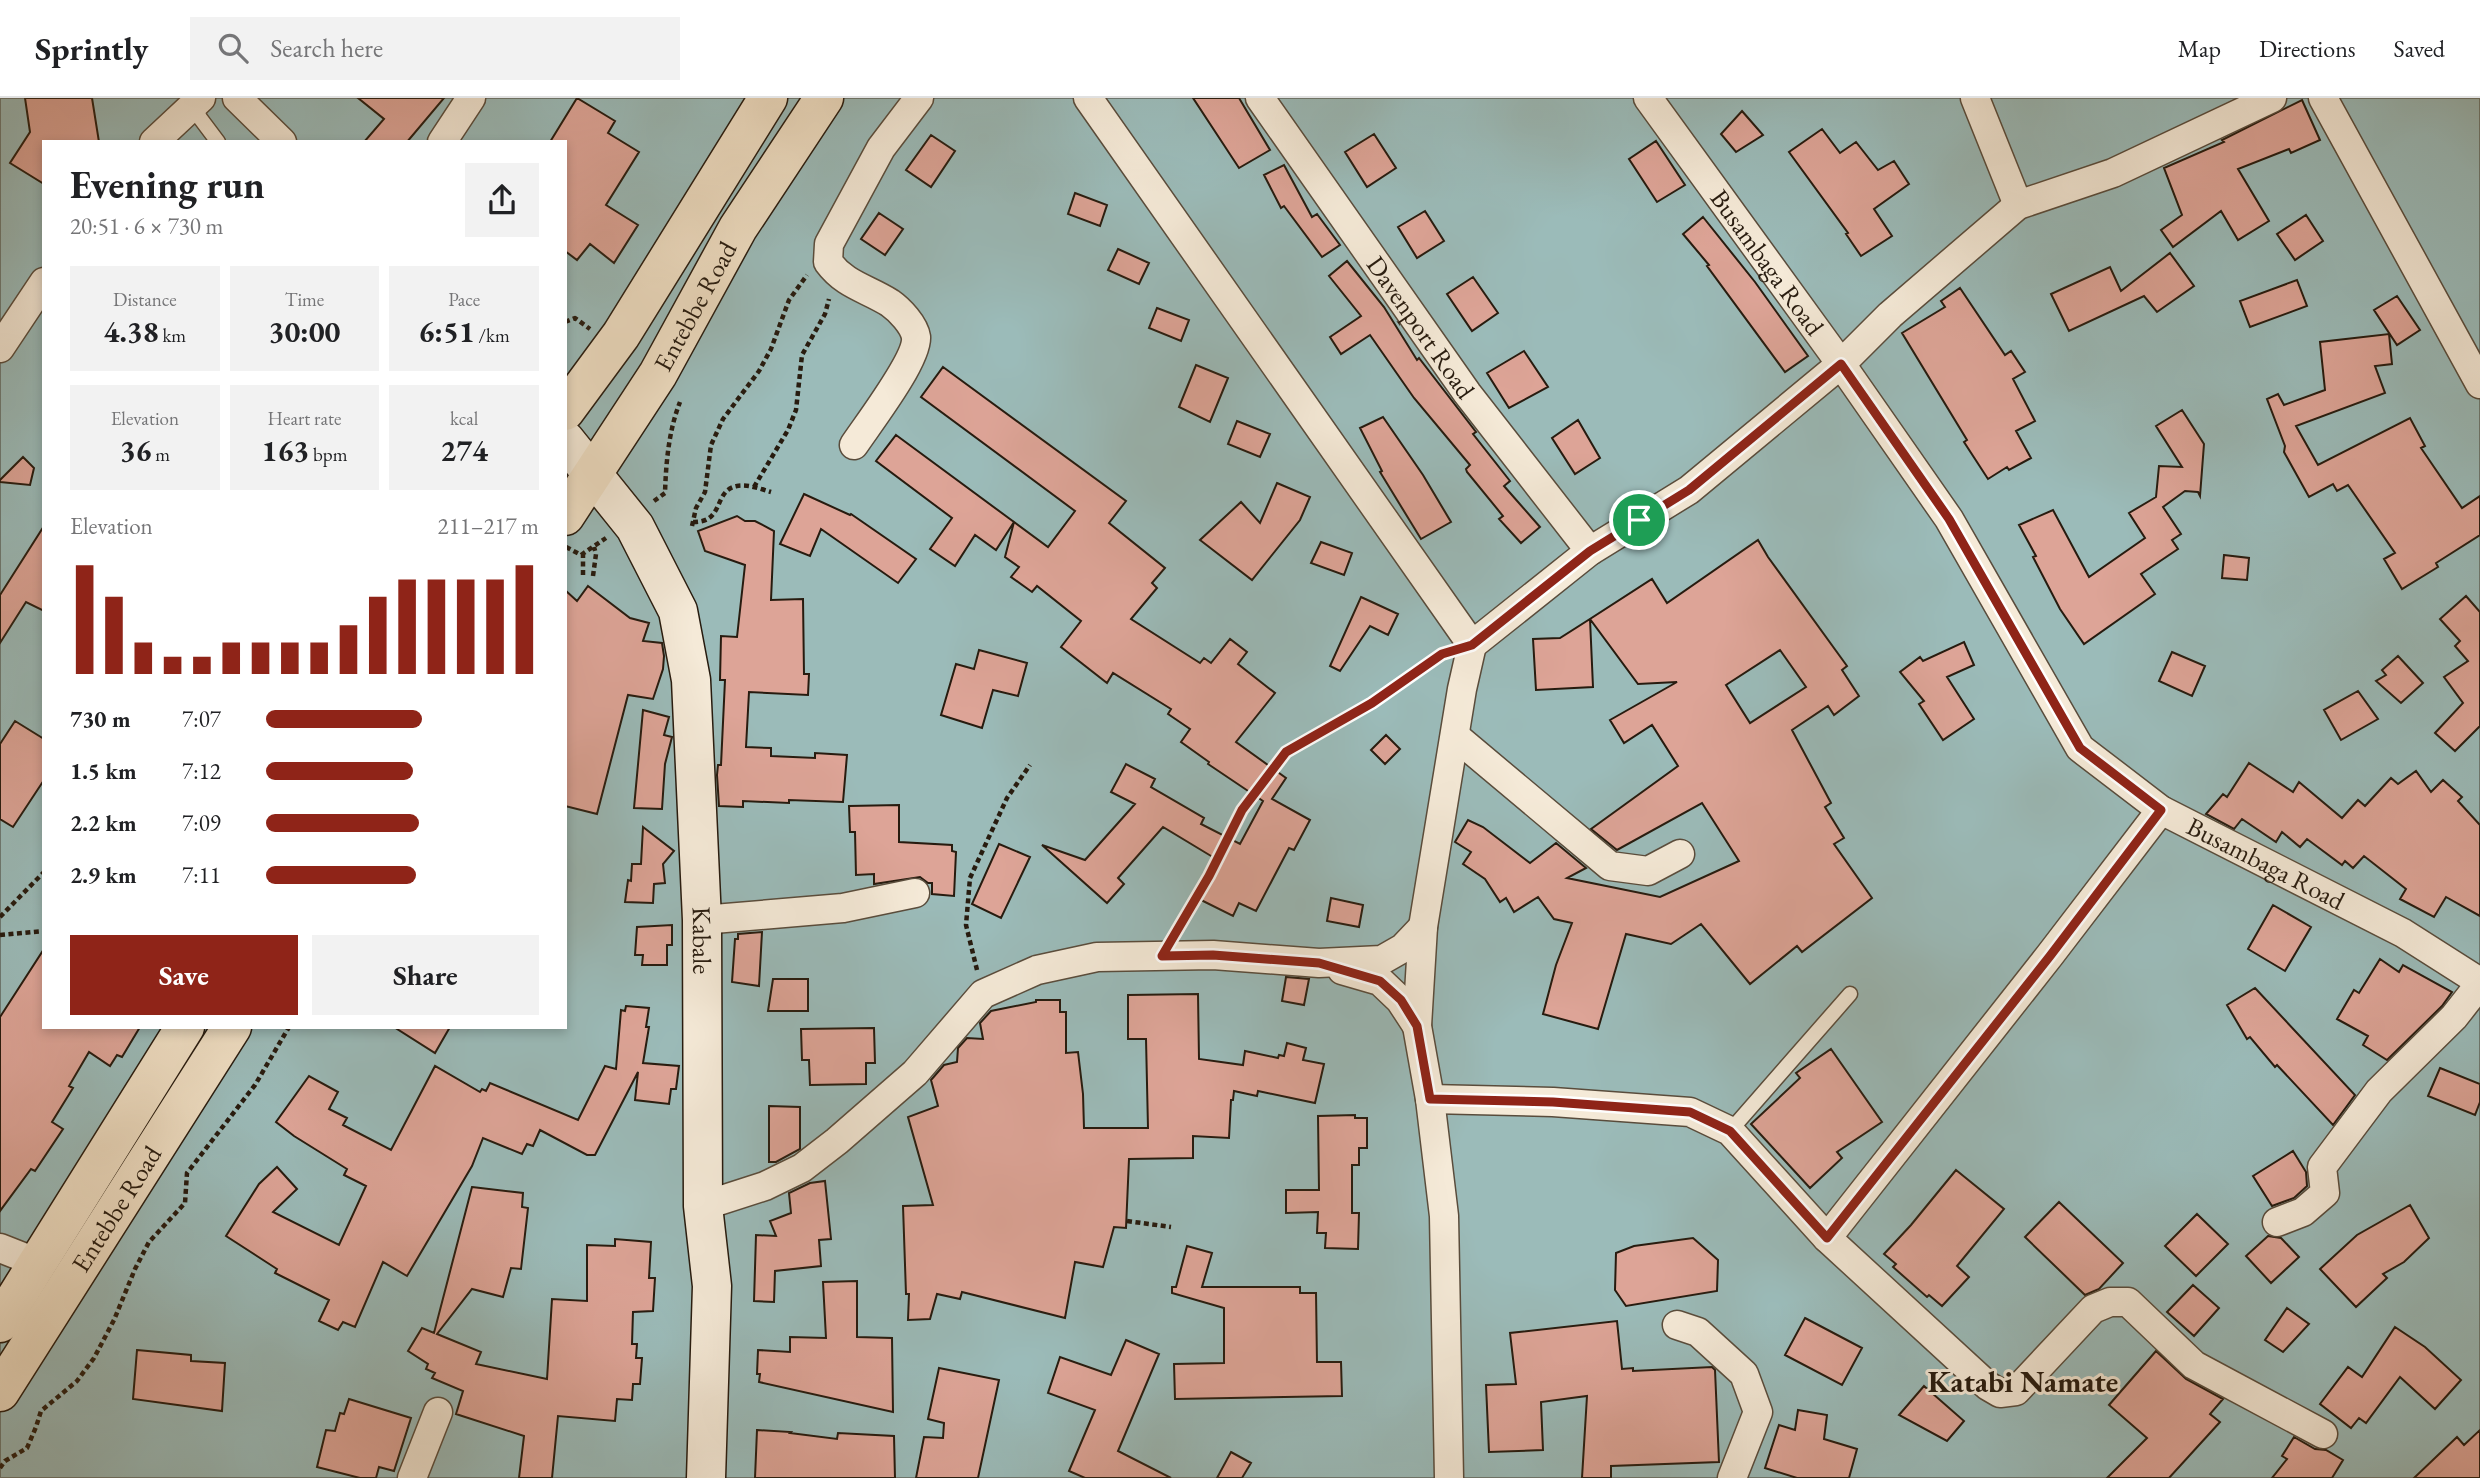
<!DOCTYPE html>
<meta charset="utf-8">
<style>
body{margin:0;font-family:"EB Garamond",serif;background:#f2f2f2;color:#202124;height:100vh;display:flex;flex-direction:column;font-size:26px;white-space:nowrap}
*{box-sizing:border-box;margin:0}
p{font-size:23px;color:#757577}
.icon{flex:none;width:38px;height:38px;fill:none;stroke:currentColor;stroke-width:2;stroke-linecap:round;stroke-linejoin:round}
.map{position:relative;flex:1;overflow:hidden}
.drawer{position:absolute;left:42px;top:42px;width:525px;height:889px;display:flex;flex-direction:column;background:#fff;border-radius:0px;box-shadow:0 4px 10px #0003}
.drawer>*{flex:none}
.pin{position:absolute;display:grid;place-items:center;width:60px;height:60px;color:#fff;margin:-30px;border:4px solid #fff;border-radius:50%;box-shadow:0 2px 7px #0007}
.round{display:grid;place-items:center;flex:none;width:74px;height:74px;border-radius:0px;background:#f2f2f2}
.summary{display:flex;align-items:center;justify-content:space-between;height:119px;padding:0 28px}
h1{font-size:38px;font-weight:700;line-height:52px}
.metrics{display:grid;grid-template-columns:repeat(3,1fr);gap:10px;height:119px;padding:7px 28px}
.metrics div{display:grid;align-content:center;border-radius:0px;background:#f2f2f2;text-align:center}
.metrics b{font-size:30px;font-weight:700}
.metrics small{font-size:19px;font-weight:400}
.metrics p{font-size:19px}
.chart{height:196px;padding:14px 28px}
.chart p{display:flex;justify-content:space-between}
.chart svg{width:100%;height:126px;margin-top:7px;stroke:#8f2418;stroke-width:6}
.action{display:flex;gap:14px;margin-top:auto;padding:14px 28px}
.action a{flex:1;height:80px;border-radius:0px;background:#8f2418;color:#fff;font-size:28px;font-weight:700;line-height:80px;text-align:center}
.action a+a{background:#f2f2f2;color:#202124}
ul{padding:0 28px;list-style:none;font-size:23px}
li{display:grid;grid-template-columns:112px 84px 1fr;align-items:center;height:52px}
li i{height:18px;border-radius:9px;background:#8f2418}
header{display:flex;align-items:center;gap:42px;box-sizing:border-box;height:98px;padding:0 35px;background:#fff;border-bottom:2px solid #e0e0e0}
header strong{font-size:33px}
nav{display:flex;gap:38px;margin-inline-start:auto;font-size:24px}
.search{width:490px;height:63px;background:#f2f2f2;display:flex;align-items:center;gap:18px;box-sizing:border-box;padding:0 24px;border-radius:0px;color:#757577;font-size:26px}
.map>svg:first-child{display:block}
.water{fill:#9bbbb9;stroke:#6d7b75;stroke-width:2;fill-rule:evenodd}
.building{fill:#dda497;stroke:#271b0f;stroke-width:2;fill-rule:evenodd}
.lines{fill:none;stroke-linecap:round;stroke-linejoin:round}
.lane-casing{stroke:#594c3c;stroke-width:17}
.street-casing{stroke:#594c3c;stroke-width:31}
.secondary-casing{stroke:#271b0f;stroke-width:41}
.highway-casing{stroke:#271b0f;stroke-width:41}
.path{stroke:#271b0f;stroke-width:4.5;stroke-dasharray:5 3.5;stroke-linecap:butt}
.lane{stroke:#f5ead8;stroke-width:14}
.street{stroke:#f5ead8;stroke-width:28}
.secondary{stroke:#f5ead8;stroke-width:38}
.highway{stroke:#efdec3;stroke-width:38}
.route-casing{stroke:#fff;stroke-width:14}
.route{stroke:#8f2418;stroke-width:9}
.labels{text-anchor:middle;dominant-baseline:central;stroke-width:6;stroke-linejoin:round;paint-order:stroke}
.street-label{font-size:26px;fill:#271b0f;stroke:#f5ead8}
.quarter-label{font-size:30px;font-weight:bold;fill:#271b0f;stroke:#f5ead8}
</style>
<header>
<strong>Sprintly</strong>
<div class="search"><svg class="icon" aria-label="search" viewBox="0 0 24 24"><circle cx="10" cy="10" r="6"/><path d="M15 15l6 6"/></svg>Search here</div>
<nav><a>Map</a><a>Directions</a><a>Saved</a></nav>
</header>
<div class="map">
<svg width="2480" height="1380" viewBox="0 0 2480 1380">
<rect width="100%" height="100%" fill="#efdec3"/>
<filter id="stains"><feTurbulence type="fractalNoise" baseFrequency=".00286" numOctaves="4"/><feColorMatrix values="0 0 0 0 .2 0 0 0 0 .09 0 0 0 0 .02 0 0 0 .5 -.17"/></filter>
<radialGradient id="worn" r=".72"><stop offset=".6" stop-color="#630" stop-opacity="0"/><stop offset="1" stop-color="#630" stop-opacity=".3"/></radialGradient>
<!-- water -->
<path class="water" d="M0,0h2480v1380h-2480zM44,44h521v885h-521z"/>
<!-- building -->
<path class="building" d="M25,0h67l7,44h-55v42l-34,-21 20,-31z
M358,0h86l-37,44h-43l20,-23z
M577,0l38,23 -7,12 31,19 -33,53 32,20 -24,38 -24,-19 -13,16 -12,-9v-109h-15z
M1193,0h46l31,52 -31,18z
M2302,2l18,40 -29,13 -2,-4 -51,20 31,52 -31,19 -17,-29 -48,36 -12,-17 21,-15 -18,-47 60,-26 -2,-2z
M1742,13l21,24 -27,17 -15,-18z
M1822,31l18,24 16,-11 22,28 16,-9 15,23 -35,25 18,27 -31,20 -15,-22 2,-1 -59,-81z
M1374,36l22,34 -29,19 -22,-35z
M931,37l24,16 -24,36 -25,-17z
M1656,43l29,44 -28,17 -28,-43z
M1284,67l28,52 5,-3 23,31 -18,12 -38,-51 -3,2 -17,-33z
M1075,95l32,12 -7,21 -32,-12z
M1425,113l19,30 -27,17 -19,-31z
M879,115l24,16 -18,26 -24,-16z
M2306,117l17,26 -28,19 -18,-26z
M1703,119l52,65 53,74 -23,16 -78,-106 2,-1 -26,-31z
M1118,151l31,14 -10,21 -31,-14z
M2170,155l24,33 -37,26 -13,-16 -75,35 -18,-37 59,-27 11,24z
M1347,163l37,46 33,53 2,-2 57,74 -3,2 37,47 -6,5 36,41 -19,16 -22,-24 4,-3 -36,-44 -1,-3 4,-4 -56,-67 -44,-63 -29,19 -11,-17 31,-21 -32,-40z
M1473,179l25,36 -26,18 -25,-37z
M2297,182l10,26 -57,21 -10,-26z
M1960,190l45,67 6,-4 14,21 -12,7 22,42 -19,10 15,27 -22,12 -2,-3 -19,12 -24,-37 3,-2 -65,-107 43,-26 -4,-6z
M2397,198l23,34 -23,15 -23,-35z
M1157,210l32,12 -8,21 -32,-13z
M2389,236l3,30 -17,2 10,27 -89,33 22,39 92,-47 15,28 -4,2 41,60 18,-12v39l-44,28 2,4 -36,22 -18,-30 11,-6 -47,-68 -11,6 -4,-7 -24,13 -25,-45 1,-6 -18,-47 11,-5 6,11 41,-15 -5,-48z
M1524,253l24,36 -39,21 -22,-35z
M1196,267l32,13 -18,44 -31,-15z
M943,269l183,134 -17,22 56,45 -13,15 5,5 -26,31 69,44 4,-5 7,5 19,-24 17,13 -9,12 37,29 -39,49 50,36 -14,21 38,21 -16,30 -5,-2 -33,63 -17,-8 -6,13 -32,-16 20,-38 -58,-35 -45,51 6,6 -17,19 -65,-58 43,15 50,-56 -24,-12 15,-28 29,15 -4,8 53,31 -3,6 39,20 23,-43 -55,-37 1,-2 -28,-20 9,-13 -22,-15 3,-5 -58,-36 -6,10 -46,-36 20,-26 -44,-35 -5,6 -21,-15 8,-10 -14,-10 9,-35 34,25 27,-36 -154,-114z
M2182,312l22,34 -4,52 -2,-4 -13,-1 -22,16 18,27 -9,6 6,9 -37,25 14,20 -71,50 -24,-35 -27,-52 3,-1 -17,-31 34,-15 36,67 56,-39 -16,-25 27,-16 3,-31 23,1 -26,-41z
M1383,319l40,58 28,47 -30,17 -41,-67 2,-1 -22,-43z
M1578,322l22,38 -25,16 -23,-36z
M1237,323l33,13 -10,23 -32,-13z
M896,337l118,87 -18,28 -21,-15 -20,31 -25,-17 22,-31 -76,-57z
M23,359l11,11 -4,17 -30,-3v-2z
M1277,385l33,14 -10,23 -48,60 -52,-40 41,-38 19,21z
M804,396l46,21 1,-1 65,45 -18,24 -77,-54 -11,27 -30,-12z
M737,418l8,5h10l19,10 -3,69 32,-1 1,75h5l-1,21 -59,-3 -3,55 25,1v8l44,2v-5l32,2 -4,47 -54,-2v3l-46,-2v6l-24,-1 -2,-31 1,-10h3l4,-85h-5l1,-44 16,1 8,-72 -40,-14 -7,-20z
M44,428v85l-18,-9 -26,41v-48z
M1758,442l10,17 79,109 -5,4 17,26 -25,19 -6,-9 -36,24 39,73 -6,4 19,31 -10,6 38,54 -70,54 -5,-6 -47,38 -49,-60 -30,20 -45,-10 -28,95 -55,-15 13,-49 16,-42 -18,-4 -16,-22 -24,15 -8,-14 -6,4 -15,-23 -22,-15 8,-12 -16,-10 13,-22 15,7 47,36 26,-20 30,25 -19,10 93,19 79,-36 -37,-58 -85,47 -26,-21 87,-63 -26,-41 -28,18 -14,-23 67,-38 -39,2 -48,-65 62,-40 15,24zM1780,552l26,37 -56,36 -24,-38z
M1321,444l31,11 -8,22 -33,-12z
M2224,457l25,3 -2,22 -25,-2z
M588,488l42,32 19,5 -6,18 19,2 2,13 -1,13 -10,30 -25,-4 -31,119 -32,-8v-216l12,11z
M2466,498l14,16v114l-25,25 -20,-18 28,-30 -19,-26 24,-16 -13,-15 5,-5 -20,-22z
M1361,499l37,17 -10,21 -18,-9 -30,45 -10,-5z
M1590,521l3,68 -57,3 -3,-51 27,-1z
M1964,544l10,23 -27,12 27,42 -31,21 -24,-36 5,-3 -24,-29 20,-15 3,4z
M979,552l48,13 -9,33 -25,-6 -11,38 -41,-13 15,-51 18,5z
M2172,554l33,14 -13,30 -33,-15z
M2398,558l25,27 -22,20 -25,-22 10,-6 -4,-5z
M2358,593l20,28 -37,21 -17,-30z
M643,612l26,7 -5,18 8,2 -7,27 -3,45 -28,-1z
M15,623l29,18v41l-31,47 -13,-8v-75z
M1386,637l14,14 -15,15 -14,-14z
M2249,665l44,29 6,-10 43,36 16,-18 7,6 26,-28 7,6 18,-13 15,21 12,-12 19,17 -4,4 22,24v91l-34,-19 -12,20 -34,-18 6,-10 -42,-33 -11,12 -8,-7 -3,4 -35,-26 -7,8 -18,-15 -6,10 -34,-23 -8,10 -28,-15 17,-20 4,3z
M899,707v37l53,3v6l4,1 -2,44 -22,-2v-11h-4l-8,-6 -46,7v-10l-18,1 -1,-43h-5l-1,-26z
M643,729l31,24 -11,13 2,19 -11,1 -1,19 -28,-1 3,-22 3,1 1,-17h9z
M999,746l31,13 -29,61 -29,-14z
M1331,800l32,7 -4,22 -32,-6z
M2273,807l38,22 -26,44 -37,-22z
M672,827v20h-5v20h-25l1,-10h-8l2,-28z
M762,834l-3,54 -27,-4 3,-43h3v-5z
M44,851v78h96l-18,30 -5,-2 -7,11 -21,-14 -20,34 4,2 -21,34 11,7 -28,42 -4,-2 -31,42v-194z
M2380,861l19,13 4,-7 49,27 -10,14 -55,54 -24,-15 5,-9 -31,-17 17,-29 5,3z
M1286,879l23,2 -5,26 -22,-4z
M773,881h35v32h-40z
M2255,890l100,107 -22,30 -56,-60 -2,2 -25,-30 -3,2 -20,-34z
M1198,896l1,65 44,6 2,-14 33,7 1,-3 5,1 3,-13 19,5 -3,12 21,4 -9,39 -57,-12 -1,5 -23,-5 -1,9h-2l-2,38 -36,-2v22l-64,1 -3,69 -12,-1 -11,40 -28,-5 -10,56 -103,-26 -2,7 -23,-5 -7,25 -22,1 1,-26h-3l-3,-88 30,-1 -25,-88 30,-11 -7,-26 13,-15 13,-3 1,-14 9,-10 16,1 -3,-16 11,-12 45,-9v-2h24v12h6v41l12,-1 5,42 1,34h64l-2,-89h-18v-44z
M626,908l23,2 -3,19h3l-6,36 36,3 -3,23h-5l-2,15 -34,-4 3,-28 -43,83h-8l-47,-25 -7,16 -6,-2 -5,10 -39,-16 -11,28 -65,110 -24,-14 -28,65 -12,-5 -5,8 -19,-9 10,-21 -54,-27 2,-4 -51,-33 33,-52 18,-17 20,22 -24,23 66,33 27,-59 -22,-11 3,-6 -53,-33 -18,-14 33,-46 29,16 -9,17 18,9 -4,7 48,25 44,-84 45,26 2,-3 4,2 4,-8 88,37 27,-54 11,3 5,-59 4,1z
M394,929h56l-15,26z
M874,930l1,35h-9v21l-56,1 -1,-25h-7l-1,-31z
M1831,951l51,73 -45,30 5,6 -32,30 -59,-64 49,-46 -4,-5z
M2440,970l40,16v18l-5,13 -47,-19z
M769,1008l31,1v42l-24,13h-7z
M1355,1017v3h12v30h-8v17h-7v48h7l-1,36 -33,-1 1,-15h-9l1,-21 -32,1v-23h33l-1,-74z
M2293,1053l13,21 1,14 -13,12 -22,8 -19,-30z
M1956,1072l48,39 -47,57 12,11 -27,29 -13,-11 -2,2 -34,-30 3,-3 -12,-10 27,-29z
M825,1083l6,58 -12,1 2,26 -46,5 -1,31 -20,-1 2,-66 20,1 -6,-15 21,-8 -2,-20 21,-10z
M472,1089l51,6 -1,14 6,1 -7,61 -10,-1 -8,29 -31,-8 -35,45 44,18 -5,12 71,15 5,-80 35,2v-56l28,1v-7l36,3 -2,36h6l-2,33 -20,1 -1,32h5l-1,14h6l-2,26h-7l-1,16 -15,-1 -2,22 -57,-5 -6,62h-33l5,-42 -68,-22 7,-23 -31,-13 3,-5 -9,-4 2,-5 -20,-13 14,-23 12,5z
M2059,1104l64,61 -24,26 -14,6 -60,-58z
M2410,1107l19,33 -25,24 -21,12 4,4 -31,29 -36,-38 37,-34z
M2197,1116l31,30 -32,32 -31,-30z
M2268,1138l13,2 18,19 -28,26 -25,-27z
M1693,1140l25,22 -1,31 -91,15 -11,-16 1,-37 18,-7z
M1187,1148l25,7 -10,34h98v6h16l1,69h24l1,34 -167,3 -1,-35 50,-1v-55l-52,-15v-6h4z
M857,1183v56l35,1 1,74 -134,-30 1,-8h-3l1,-24 32,2v-15l36,1 -3,-56z
M2193,1187l26,23 -25,28 -27,-24z
M2287,1210l22,16 -26,28 -18,-12z
M1805,1220l57,30 -20,37 -57,-30z
M1617,1223l5,48 11,-1v3l79,-4 3,3 4,92 -108,4v12h-29l5,-82 -46,6 2,48 -54,2 -3,-67 30,-1 -6,-51z
M2395,1229l30,20 36,33 -26,29 -35,-32 -34,46 -7,-5 -8,10 -31,-24 28,-37 14,10z
M1126,1242l33,14 -41,97 53,27h-86l-16,-7 26,-61 -47,-17 12,-36 51,18z
M137,1252l54,5v6l34,2 -3,48 -89,-12z
M2156,1253l30,28 37,20 -13,15 10,8 -51,56h-62l40,-40 -38,-33z
M939,1270l60,12 -21,98h-62l8,-41 19,1 1,-15 -16,-4z
M1924,1288l40,35 -17,20 -48,-26z
M349,1301l62,19 -17,53 -15,-4 -3,11h-16l-43,-11 9,-37 9,1 5,-18 4,1z
M1798,1312l29,5 -3,24 33,10 -8,29h-52l-32,-10 14,-43 16,5z
M757,1332l34,2 -1,1 47,6 1,-6 56,3 1,42h-140z
M2480,1332v48h-66l43,-41 7,8z
M2294,1339l21,12 11,1 17,10 -11,18h-60l15,-19 -5,-3z
M1231,1354l20,11 -9,15h-25z"/>
<g class="lines">
<!-- lane casing -->
<g class="lane-casing">
<path id="lane" d="M194,6l6,14 18,24
M1730,1033l120,-137"/>
</g>
<!-- street casing -->
<g class="street-casing">
<g id="street">
<path d="M237,0l45,44"/>
<path d="M1088,0l384,547 -10,44 -39,238 -6,99 13,73 14,117 5,262"/>
<path id="s1" d="M1260,0l207,295 123,158"/>
<path id="s2" d="M1648,0l193,266 108,155 131,229 81,62 242,123 77,49"/>
<path d="M1975,0l43,107"/>
<path d="M2323,0l157,286"/>
<path d="M154,44l47,-44"/>
<path d="M442,44l29,-44"/>
<path d="M0,250l44,-66"/>
<path d="M854,347c14,-21 64,-86 62,-108 -2,-12 -16,-27 -26,-34 -24,-15 -45,-18 -62,-41l1,-18 52,-96 38,-50"/>
<path d="M1472,547l118,-94 99,-61 152,-126 49,-49 128,-110 95,-32 159,-75"/>
<path d="M1455,638l155,130 38,5 32,-17"/>
<path d="M702,822l141,-12 72,-15"/>
<path d="M1342,872l38,11 20,19 17,26"/>
<path d="M1430,1001l123,3 137,10 40,19 97,107 161,148 12,7 16,-2 77,-82 17,-7h18l66,63 129,69"/>
<path d="M703,1108l62,-20 37,-18 35,-27 78,-68 68,-79 54,-24 60,-13 116,-2 106,8 63,-3 21,-12 20,-21"/>
<path d="M2277,1124l26,-10 22,-19 -3,-26 57,-76 75,-74 26,-33"/>
<path d="M1827,1140l223,-283 111,-145"/>
<path d="M0,1150l38,15"/>
<path d="M1677,1227l21,7 46,42 14,38 -26,66"/>
<path d="M412,1380l26,-66"/>
</g>
</g>
<!-- secondary casing -->
<g class="secondary-casing">
<g id="secondary">
<path id="s3" d="M565,342l70,87 43,84 13,69 11,240 1,286 9,80 -6,192"/>
</g>
</g>
<!-- highway casing -->
<g class="highway-casing">
<g id="highway">
<path d="M565,313l56,-76 147,-237"/>
<path id="s4" d="M565,418l93,-142 80,-146 86,-130"/>
<path d="M0,1225l185,-296"/>
<path id="s5" d="M0,1294l232,-365"/>
</g>
</g>
<!-- path -->
<path class="path" d="M565,224l10,-4 15,11
M754,389l34,-57 8,-20 6,-55 23,-41 4,-15
M654,403l11,-8c1,-32 4,-63 15,-91
M693,424c32,1 20,-32 44,-36 11,-2 24,3 34,6
M692,428l4,-18 9,-16 6,-47 12,-26 36,-48 12,-22 18,-49 18,-25
M566,449l15,8 25,-17
M583,477v-21
M593,478l3,-22 -2,-7
M0,819l44,-45
M1176,833l33,-55 33,-66 44,-58 86,-49 72,-50
M0,837l44,-4
M977,872l-11,-45 4,-47 37,-80 23,-33
M1127,1123l44,6
M0,1370l5,-7 22,-13 9,-21 5,-16 36,-30 17,-23 20,-38 21,-51 14,-27 36,-39 2,-30 68,-88 34,-58"/>
<!-- lane -->
<use href="#lane" class="lane"/>
<!-- street -->
<use href="#street" class="street"/>
<!-- secondary -->
<use href="#secondary" class="secondary"/>
<!-- highway -->
<use href="#highway" class="highway"/>
</g>
<g class="lines">
<!-- route casing -->
<g class="route-casing">
<path id="route" d="M1841,266l108,155 131,229 81,62 -111,146 -223,282 -97,-107 -40,-19 -137,-10 -123,-3 -13,-73 -16,-26 -21,-19 -61,-18 -106,-8 -51,1 47,-80 33,-66 44,-58 86,-49 70,-49 30,-9 118,-94 99,-61z"/>
</g>
<!-- route -->
<use href="#route" class="route"/>
</g>
<g class="labels">
<!-- street labels -->
<g class="street-label">
<text stroke="none"><textPath href="#s2" startOffset="203">Busambaga Road</textPath></text>
<text stroke="none"><textPath href="#s4" startOffset="247">Entebbe Road</textPath></text>
<text stroke="none"><textPath href="#s1" startOffset="280">Davenport Road</textPath></text>
<text stroke="none"><textPath href="#s2" startOffset="1001">Busambaga Road</textPath></text>
<text stroke="none"><textPath href="#s3" startOffset="537">Kabale</textPath></text>
<text stroke="none"><textPath href="#s5" startOffset="217">Entebbe Road</textPath></text>
</g>
<!-- quarter labels -->
<g class="quarter-label">
<text x="2023" y="1283">Katabi Namate</text>
</g>
</g>
<rect width="100%" height="100%" filter="url(#stains)"/>
<rect width="100%" height="100%" fill="url(#worn)"/>
</svg>
<div class="pin" style="left:1639px;top:422px;background:#1e9e55"><svg class="icon" aria-label="arrive" viewBox="0 0 24 24"><path d="M6 21V4h12l-3 4 3 4H6"/></svg></div>
<section class="drawer">
<div class="summary"><div><h1>Evening run</h1><p>20:51 · 6 × 730 m</p></div><a class="round"><svg class="icon" aria-label="share" viewBox="0 0 24 24"><path d="M12 15V3M7 8l5-5 5 5M5 13v7h14v-7"/></svg></a></div>
<div class="metrics">
<div><p>Distance</p><b>4.38<small> km</small></b></div>
<div><p>Time</p><b>30:00</b></div>
<div><p>Pace</p><b>6:51<small> /km</small></b></div>
</div>
<div class="metrics">
<div><p>Elevation</p><b>36<small> m</small></b></div>
<div><p>Heart rate</p><b>163<small> bpm</small></b></div>
<div><p>kcal</p><b>274</b></div>
</div>
<div class="chart"><p><span>Elevation</span>211–217 m</p>
<svg viewBox="0 0 160 44" preserveAspectRatio="none"><path d="M5 44V6M15 44V17M25 44V33M35 44V38M45 44V38M55 44V33M65 44V33M75 44V33M85 44V33M95 44V27M105 44V17M115 44V11M125 44V11M135 44V11M145 44V11M155 44V6"/></svg>
</div>
<ul>
<li><b>730 m</b>7:07<i style="width:57%"></i></li>
<li><b>1.5 km</b>7:12<i style="width:54%"></i></li>
<li><b>2.2 km</b>7:09<i style="width:56%"></i></li>
<li><b>2.9 km</b>7:11<i style="width:55%"></i></li>
</ul>
<div class="action"><a>Save</a><a>Share</a></div>
</section>
</div>
